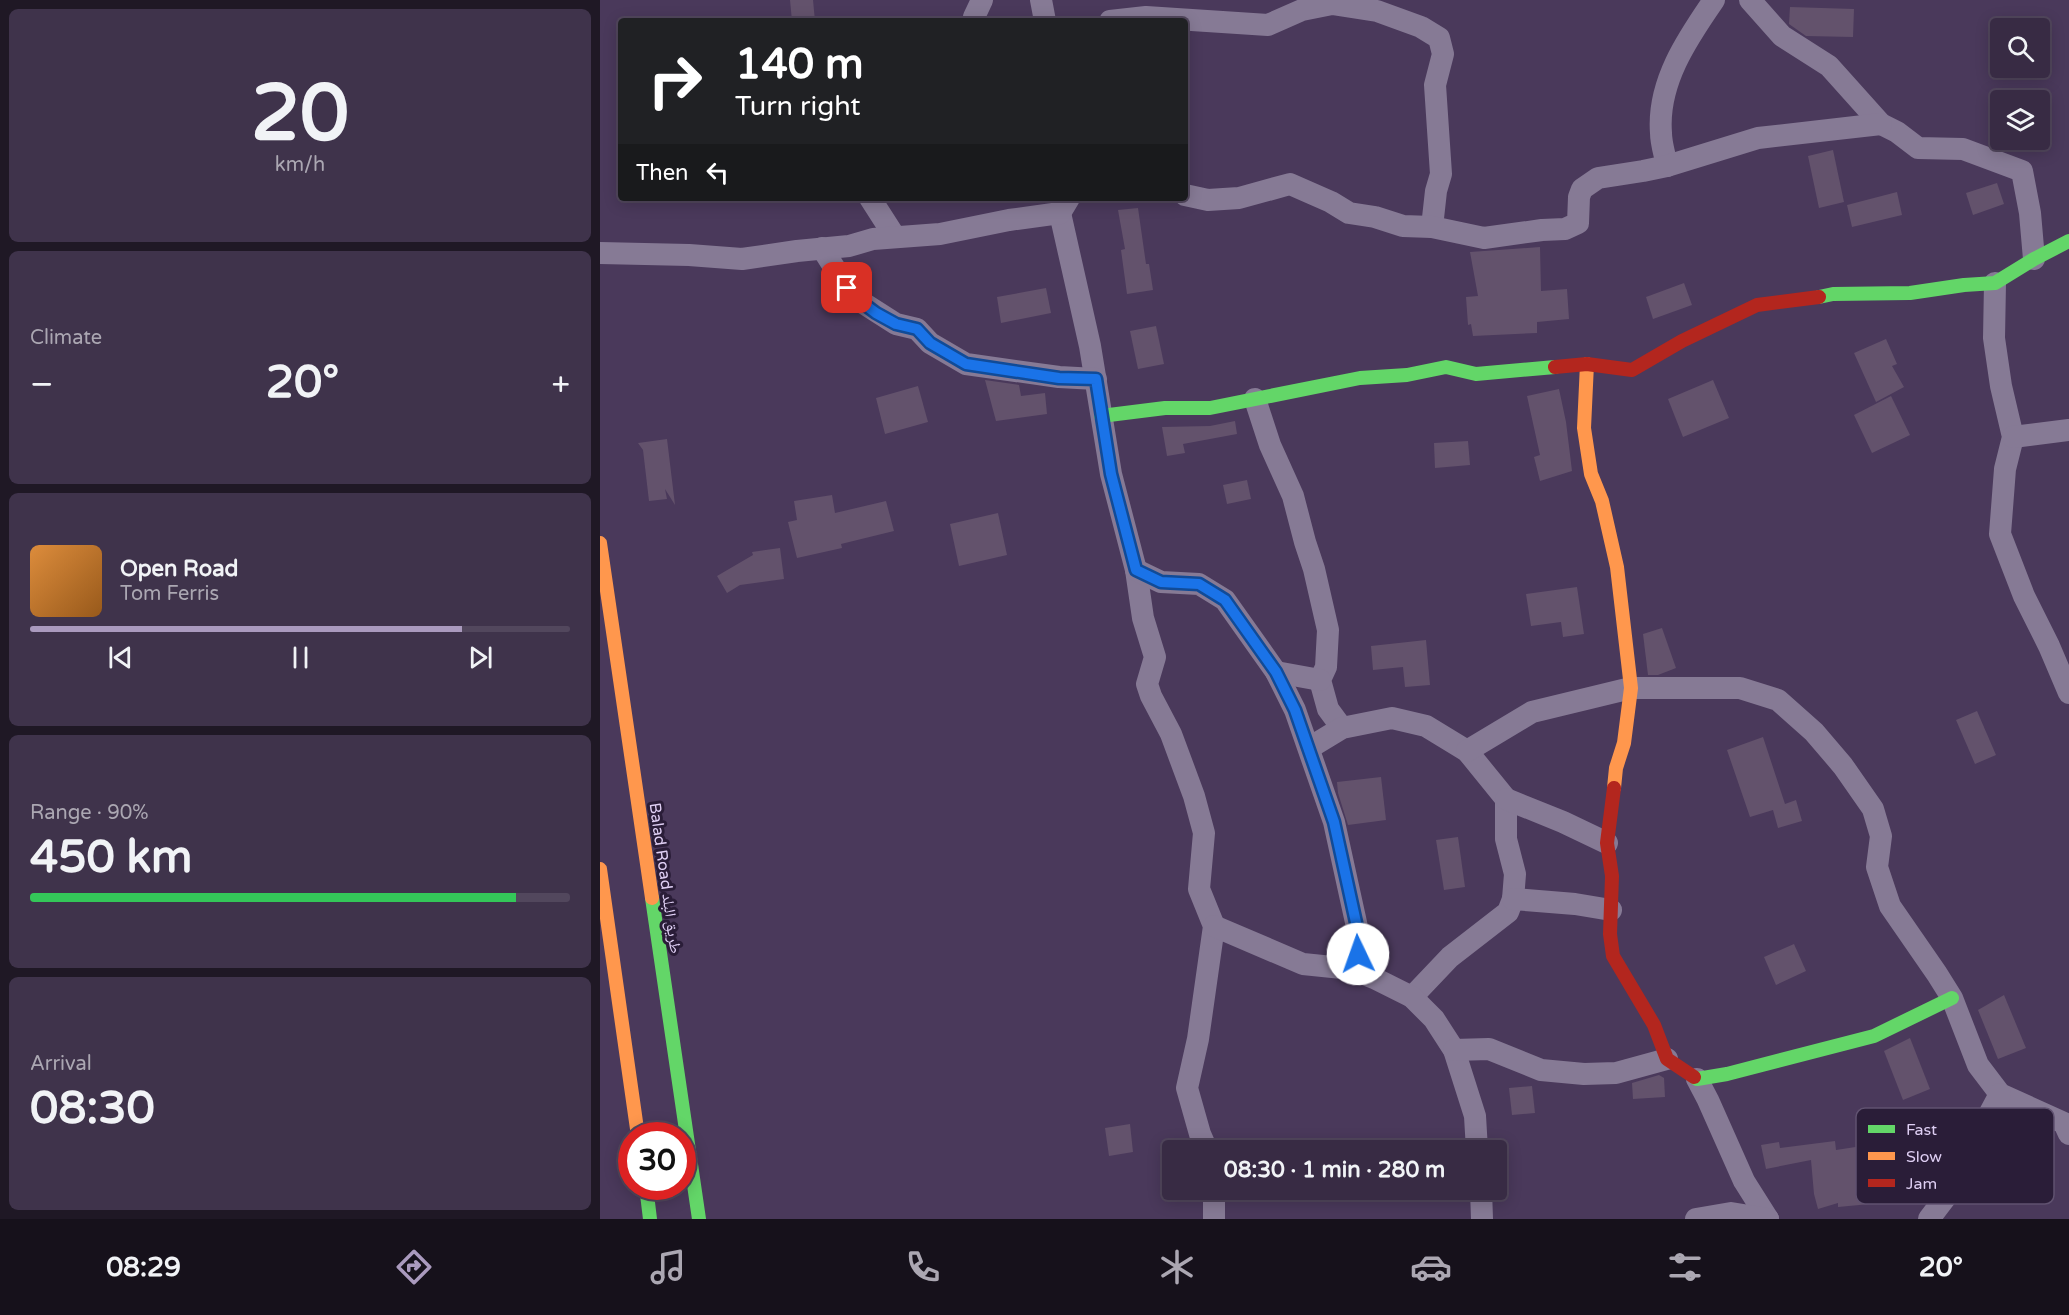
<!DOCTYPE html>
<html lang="en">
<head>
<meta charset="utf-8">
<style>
  :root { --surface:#382b44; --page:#3f334b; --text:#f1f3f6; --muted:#aba7b2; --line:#52475d; --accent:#aa9abe }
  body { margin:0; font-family:"Varela Round","Noto Naskh Arabic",sans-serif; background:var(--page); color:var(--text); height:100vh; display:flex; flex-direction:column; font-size:22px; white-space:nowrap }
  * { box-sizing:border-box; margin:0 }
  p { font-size:20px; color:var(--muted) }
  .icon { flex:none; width:33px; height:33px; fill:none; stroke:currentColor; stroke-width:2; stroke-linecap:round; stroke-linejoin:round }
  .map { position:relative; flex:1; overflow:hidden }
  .sheet { display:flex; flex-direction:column; gap:9px; padding:9px; background:#1f1825; width:600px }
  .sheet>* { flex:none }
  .guide { position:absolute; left:18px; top:18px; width:570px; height:183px; border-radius:6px; box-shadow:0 3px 15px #0003,0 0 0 2px var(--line); background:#202124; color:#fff; overflow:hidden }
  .tools { position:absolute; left:1390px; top:18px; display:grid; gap:12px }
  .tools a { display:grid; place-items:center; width:60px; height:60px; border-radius:6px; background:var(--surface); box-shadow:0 3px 15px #0003,0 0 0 2px var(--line); font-size:30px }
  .speed { position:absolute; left:18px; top:1122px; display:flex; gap:12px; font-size:30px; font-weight:700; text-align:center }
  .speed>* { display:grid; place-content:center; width:78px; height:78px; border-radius:50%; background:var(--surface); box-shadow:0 3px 15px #0003,0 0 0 2px var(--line); line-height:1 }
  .speed .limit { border:9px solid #d22; background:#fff; color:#111 }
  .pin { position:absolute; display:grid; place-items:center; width:51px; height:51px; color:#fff; margin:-26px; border-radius:12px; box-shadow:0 3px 9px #0006 }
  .me { position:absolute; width:66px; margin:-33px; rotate:357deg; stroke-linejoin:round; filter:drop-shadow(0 0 4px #0008) }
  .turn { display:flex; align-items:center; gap:21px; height:126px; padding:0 18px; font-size:27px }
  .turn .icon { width:78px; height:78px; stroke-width:2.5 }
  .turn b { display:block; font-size:42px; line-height:51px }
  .then { display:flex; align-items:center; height:57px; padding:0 18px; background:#0003; gap:12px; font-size:22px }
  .big { font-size:45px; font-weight:700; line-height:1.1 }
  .sheet .tile { flex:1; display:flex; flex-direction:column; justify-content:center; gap:9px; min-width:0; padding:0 21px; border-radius:9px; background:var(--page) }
  .sheet .dial { align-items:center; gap:0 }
  .dial b { font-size:78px; line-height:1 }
  .song { display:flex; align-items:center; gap:18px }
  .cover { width:72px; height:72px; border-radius:9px; background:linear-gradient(135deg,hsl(30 70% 55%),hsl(30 70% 35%)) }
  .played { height:6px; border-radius:3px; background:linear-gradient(90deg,var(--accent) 80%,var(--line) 80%) }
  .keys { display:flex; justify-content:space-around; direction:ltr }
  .heat { display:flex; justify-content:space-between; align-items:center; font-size:33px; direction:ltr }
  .charge { height:9px; border-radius:4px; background:linear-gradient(90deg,#34c759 90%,var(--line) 0) }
  .trip { position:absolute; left:562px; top:1140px; width:345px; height:60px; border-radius:6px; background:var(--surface); box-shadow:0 3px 15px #0003,0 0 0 2px var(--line); font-weight:700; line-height:60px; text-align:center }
  .tab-bar { display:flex; height:96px; justify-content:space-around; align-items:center; background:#16111b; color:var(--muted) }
  .tab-bar .icon { width:42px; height:42px }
  .tab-bar .current { color:var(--accent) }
  .tab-bar b { font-size:27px; color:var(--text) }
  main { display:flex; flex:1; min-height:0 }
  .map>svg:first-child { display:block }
  .building { fill:#63526c }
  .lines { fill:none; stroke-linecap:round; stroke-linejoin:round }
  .street { stroke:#867a95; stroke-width:22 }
  .fast { stroke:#63d668; stroke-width:14 }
  .slow { stroke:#ff974d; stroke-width:14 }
  .jam { stroke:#b3261e; stroke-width:14 }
  .route-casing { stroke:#114b97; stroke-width:15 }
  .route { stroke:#1a73e8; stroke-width:10 }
  .labels { text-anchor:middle; stroke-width:6; stroke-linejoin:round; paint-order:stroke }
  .street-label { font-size:16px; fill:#decef3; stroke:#2a1d38 }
  .key { fill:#2a1d38; stroke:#605270; stroke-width:1.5 }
  .key-label { font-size:16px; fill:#decef3 }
</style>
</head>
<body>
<main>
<section class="sheet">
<div class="tile dial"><b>20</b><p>km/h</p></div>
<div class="tile"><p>Climate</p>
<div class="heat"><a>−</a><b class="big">20°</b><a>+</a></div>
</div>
<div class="tile">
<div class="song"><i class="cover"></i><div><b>Open Road</b><p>Tom Ferris</p></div></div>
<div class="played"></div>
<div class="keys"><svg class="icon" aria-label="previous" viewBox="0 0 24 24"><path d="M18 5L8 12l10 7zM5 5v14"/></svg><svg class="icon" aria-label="pause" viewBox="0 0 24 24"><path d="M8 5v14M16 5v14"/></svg><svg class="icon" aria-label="next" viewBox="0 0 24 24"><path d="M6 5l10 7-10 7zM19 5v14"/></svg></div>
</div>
<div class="tile"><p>Range · 90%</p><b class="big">450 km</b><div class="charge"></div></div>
<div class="tile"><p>Arrival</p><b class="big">08:30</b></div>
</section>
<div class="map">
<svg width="1469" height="1219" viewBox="0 0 1469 1219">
  <rect width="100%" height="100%" fill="#4a395b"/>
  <!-- building -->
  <g class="building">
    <polygon points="190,0 213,0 215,21 192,21"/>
    <polygon points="1190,7 1254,9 1253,37 1206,36 1189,24"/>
    <polygon points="1233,150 1244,202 1219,208 1208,156"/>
    <polygon points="1397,183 1404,204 1373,215 1366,193"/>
    <polygon points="1297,192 1302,215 1252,227 1247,205"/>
    <polygon points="538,208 546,264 549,264 553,290 527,294 521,250 525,249 518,210"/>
    <polygon points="940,247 941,291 967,289 969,319 937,322 937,333 873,336 871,324 868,325 866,297 878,296 870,252"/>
    <polygon points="1084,283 1092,305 1053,319 1046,297"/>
    <polygon points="446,288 451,313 401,323 397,297"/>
    <polygon points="556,326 564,364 538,369 530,331"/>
    <polygon points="1286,339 1297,364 1292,366 1304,387 1276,402 1254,353"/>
    <polygon points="385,380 419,385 421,396 445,393 447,414 396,421"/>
    <polygon points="1113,380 1129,418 1083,437 1068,399"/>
    <polygon points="318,386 328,422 285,434 276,398"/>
    <polygon points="959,389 966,422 972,471 940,481 934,457 940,455 927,396"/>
    <polygon points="1291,396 1310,435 1272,453 1254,415"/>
    <polygon points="635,421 637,434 583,444 585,453 567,456 562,427 610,426"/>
    <polygon points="67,439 75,505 65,489 67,499 49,501 43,450 38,443"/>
    <polygon points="868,441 870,465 835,468 834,443"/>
    <polygon points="647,480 651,499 627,504 623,485"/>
    <polygon points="232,495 235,513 286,501 294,531 241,544 242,548 197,558 188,522 197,520 194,501"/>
    <polygon points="398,513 407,555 359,566 350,524"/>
    <polygon points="180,548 184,579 140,585 127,593 117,576 153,555 152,552"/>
    <polygon points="977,587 984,634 963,637 961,622 931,626 926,594"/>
    <polygon points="1062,628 1076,668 1058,675 1048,675 1043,634"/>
    <polygon points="826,640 830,685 805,687 803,667 773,670 771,646"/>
    <polygon points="1377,711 1396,755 1375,764 1356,720"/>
    <polygon points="1163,737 1185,804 1196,800 1202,821 1178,828 1173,810 1150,817 1127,750"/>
    <polygon points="781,777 786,820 748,825 738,793 737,782"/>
    <polygon points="858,837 865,887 844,890 836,840"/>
    <polygon points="1194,944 1206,971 1176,985 1164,957"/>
    <polygon points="1404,995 1426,1048 1398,1059 1378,1010"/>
    <polygon points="1310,1038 1330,1089 1303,1100 1284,1051"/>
    <polygon points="1059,1075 1064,1078 1065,1097 1033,1099 1032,1083"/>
    <polygon points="932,1086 935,1113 912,1115 909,1088"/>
    <polygon points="530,1124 533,1152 509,1156 505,1128"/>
    <polygon points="1235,1141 1236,1150 1262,1146 1270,1204 1238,1207 1238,1203 1218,1209 1214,1194 1211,1160 1166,1169 1161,1145 1179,1142 1180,1148"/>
  </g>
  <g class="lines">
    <!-- street -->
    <g class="street">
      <polyline points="441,0 445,21"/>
      <polyline points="1150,0 1182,36 1229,66 1281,124 1297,132 1318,148 1363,149 1422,171 1430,213 1434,259"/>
      <polyline points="374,21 374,17 382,0"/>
      <polyline points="510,21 546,17 668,25 702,10 732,4 777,11 821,27 839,38 843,54 835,85 841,174 836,191 832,227"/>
      <path d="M1067 166C1065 155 1061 144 1061 133 1057 83 1087 39 1114 0"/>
      <polyline points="585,195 608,200 639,198 690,184 731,202 749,213 775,217 803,226 832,227 884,238 942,230 965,229 978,223 979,197 982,189 998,178 1043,171 1067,166 1158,138 1281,124"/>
      <polyline points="270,198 295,237"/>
      <polyline points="460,213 490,346 511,474 536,570 543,618 555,657 547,684 551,696 571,734 594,796 604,833 599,889 614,926 598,1039 587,1088 600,1134 607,1150"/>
      <polyline points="222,248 247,288 260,301 296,324 317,329 330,343 366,364 459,377 496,379"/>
      <polyline points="0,253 89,255 142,259 197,251 249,246 273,239 340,234 409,220 460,213 469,198"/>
      <polyline points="1395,283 1394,338 1401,386 1413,437 1405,469 1400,534 1424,596 1449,646 1469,693"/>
      <polyline points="655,399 670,445 693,496 705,542 714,569 728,630 726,667 720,680 728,709 742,728"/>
      <polyline points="1413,437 1469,430"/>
      <polyline points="536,570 561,582 599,584 625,600 676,672 695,710 734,822 757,927 758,954 752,969"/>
      <polyline points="676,672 720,680"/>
      <polyline points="709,748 742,728 792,718 826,726 867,751 906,799 906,839 915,874 913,899 908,912 850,957 812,997"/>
      <polyline points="867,751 932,712 1031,688 1140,688 1178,700 1214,732 1243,766 1273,809 1281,836 1277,867 1290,906 1337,974 1352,998 1378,1065 1400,1094 1464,1123 1469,1134"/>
      <polyline points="906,799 963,822 1007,843"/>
      <polyline points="913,899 975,904 1011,910"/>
      <polyline points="614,926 703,964 752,969 774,978 812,997 834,1019 854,1050 875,1116 877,1150"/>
      <polyline points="854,1050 889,1049 941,1070 984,1074 1016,1073 1067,1059"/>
      <polyline points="1097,1079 1108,1100 1144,1181 1168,1219"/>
      <polyline points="881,1190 882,1219"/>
      <polyline points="614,1219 614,1190"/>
      <polyline points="1096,1219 1131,1213 1168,1219"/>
      <polyline points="1329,1219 1367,1169 1378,1135 1400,1094"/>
    </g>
    <!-- fast -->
    <g class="fast">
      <polyline points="1219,297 1233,294 1310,293 1364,285 1395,283 1434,259 1469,241"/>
      <polyline points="501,416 565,408 610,408 760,378 807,375 846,367 876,374 955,367"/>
      <polyline points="52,898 99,1219"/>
      <polyline points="1094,1077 1097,1079 1127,1074 1274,1036 1352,998"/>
      <polyline points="46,1186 50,1219"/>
    </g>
    <!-- slow -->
    <g class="slow">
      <polyline points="987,364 984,428 991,474 1002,501 1017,567 1031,688 1024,743 1016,768 1014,788"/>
      <polyline points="0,543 52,898"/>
      <polyline points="0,869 38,1136"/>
    </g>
    <!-- jam -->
    <g class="jam">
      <polyline points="955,367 987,364 1032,370 1082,341 1157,305 1219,297"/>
      <polyline points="1014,788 1007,843 1012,876 1010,934 1013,956 1054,1025 1067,1059 1094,1077"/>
    </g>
  </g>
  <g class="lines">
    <defs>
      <polyline id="route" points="247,288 260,301 276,313 296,324 317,329 330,343 366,364 459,378 496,379 511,474 536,570 561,582 599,584 625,600 676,672 695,710 734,822 757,927 758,954"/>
    </defs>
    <!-- route casing -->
    <use href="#route" class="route-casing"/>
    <!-- route -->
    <use href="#route" class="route"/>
  </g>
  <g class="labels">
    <!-- street labels -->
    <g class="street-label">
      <text transform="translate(66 878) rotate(82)" y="6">Balad Road طريق البلد</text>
    </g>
  </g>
  <!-- legend -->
  <rect x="1256" y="1108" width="198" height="96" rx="9" class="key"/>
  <rect x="1268" y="1125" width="27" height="8" fill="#63d668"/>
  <rect x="1268" y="1152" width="27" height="8" fill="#ff974d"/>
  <rect x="1268" y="1179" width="27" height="8" fill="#b3261e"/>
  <g class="key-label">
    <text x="1306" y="1135">Fast</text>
    <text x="1306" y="1162">Slow</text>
    <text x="1306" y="1189">Jam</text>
  </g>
</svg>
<div class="tools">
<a><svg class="icon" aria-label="search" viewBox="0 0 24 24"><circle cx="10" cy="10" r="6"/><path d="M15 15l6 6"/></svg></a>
<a><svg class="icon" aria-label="layers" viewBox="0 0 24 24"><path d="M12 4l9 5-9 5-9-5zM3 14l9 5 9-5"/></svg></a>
</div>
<div class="speed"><div class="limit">30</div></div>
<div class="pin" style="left:247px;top:288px;background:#d93025"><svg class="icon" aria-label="arrive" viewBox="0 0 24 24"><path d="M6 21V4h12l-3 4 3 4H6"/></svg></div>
<svg class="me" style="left:758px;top:954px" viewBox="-20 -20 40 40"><circle r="19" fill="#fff"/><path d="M0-13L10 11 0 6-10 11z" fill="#1a73e8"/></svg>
<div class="trip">08:30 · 1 min · 280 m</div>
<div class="guide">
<div class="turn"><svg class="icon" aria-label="right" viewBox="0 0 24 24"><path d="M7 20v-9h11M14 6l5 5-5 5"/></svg><div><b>140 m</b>Turn right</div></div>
<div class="then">Then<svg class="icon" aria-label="left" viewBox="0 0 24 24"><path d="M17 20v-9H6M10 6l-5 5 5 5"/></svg></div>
</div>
</div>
</main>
<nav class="tab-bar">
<b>08:29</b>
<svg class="icon current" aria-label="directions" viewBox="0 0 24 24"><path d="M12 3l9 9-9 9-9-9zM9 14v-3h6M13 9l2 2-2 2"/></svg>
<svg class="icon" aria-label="music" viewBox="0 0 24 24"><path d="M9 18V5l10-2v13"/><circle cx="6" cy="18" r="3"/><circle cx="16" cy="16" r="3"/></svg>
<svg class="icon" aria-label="phone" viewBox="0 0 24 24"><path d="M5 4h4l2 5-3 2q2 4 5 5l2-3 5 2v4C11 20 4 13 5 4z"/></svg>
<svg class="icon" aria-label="climate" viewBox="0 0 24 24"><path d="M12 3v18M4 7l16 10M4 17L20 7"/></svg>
<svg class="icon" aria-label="car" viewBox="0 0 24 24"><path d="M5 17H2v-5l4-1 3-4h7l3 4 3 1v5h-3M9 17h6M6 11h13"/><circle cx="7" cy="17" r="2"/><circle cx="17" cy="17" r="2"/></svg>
<svg class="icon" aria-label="filters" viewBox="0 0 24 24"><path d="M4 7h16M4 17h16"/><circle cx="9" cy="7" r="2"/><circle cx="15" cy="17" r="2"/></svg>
<b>20°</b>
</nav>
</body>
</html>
